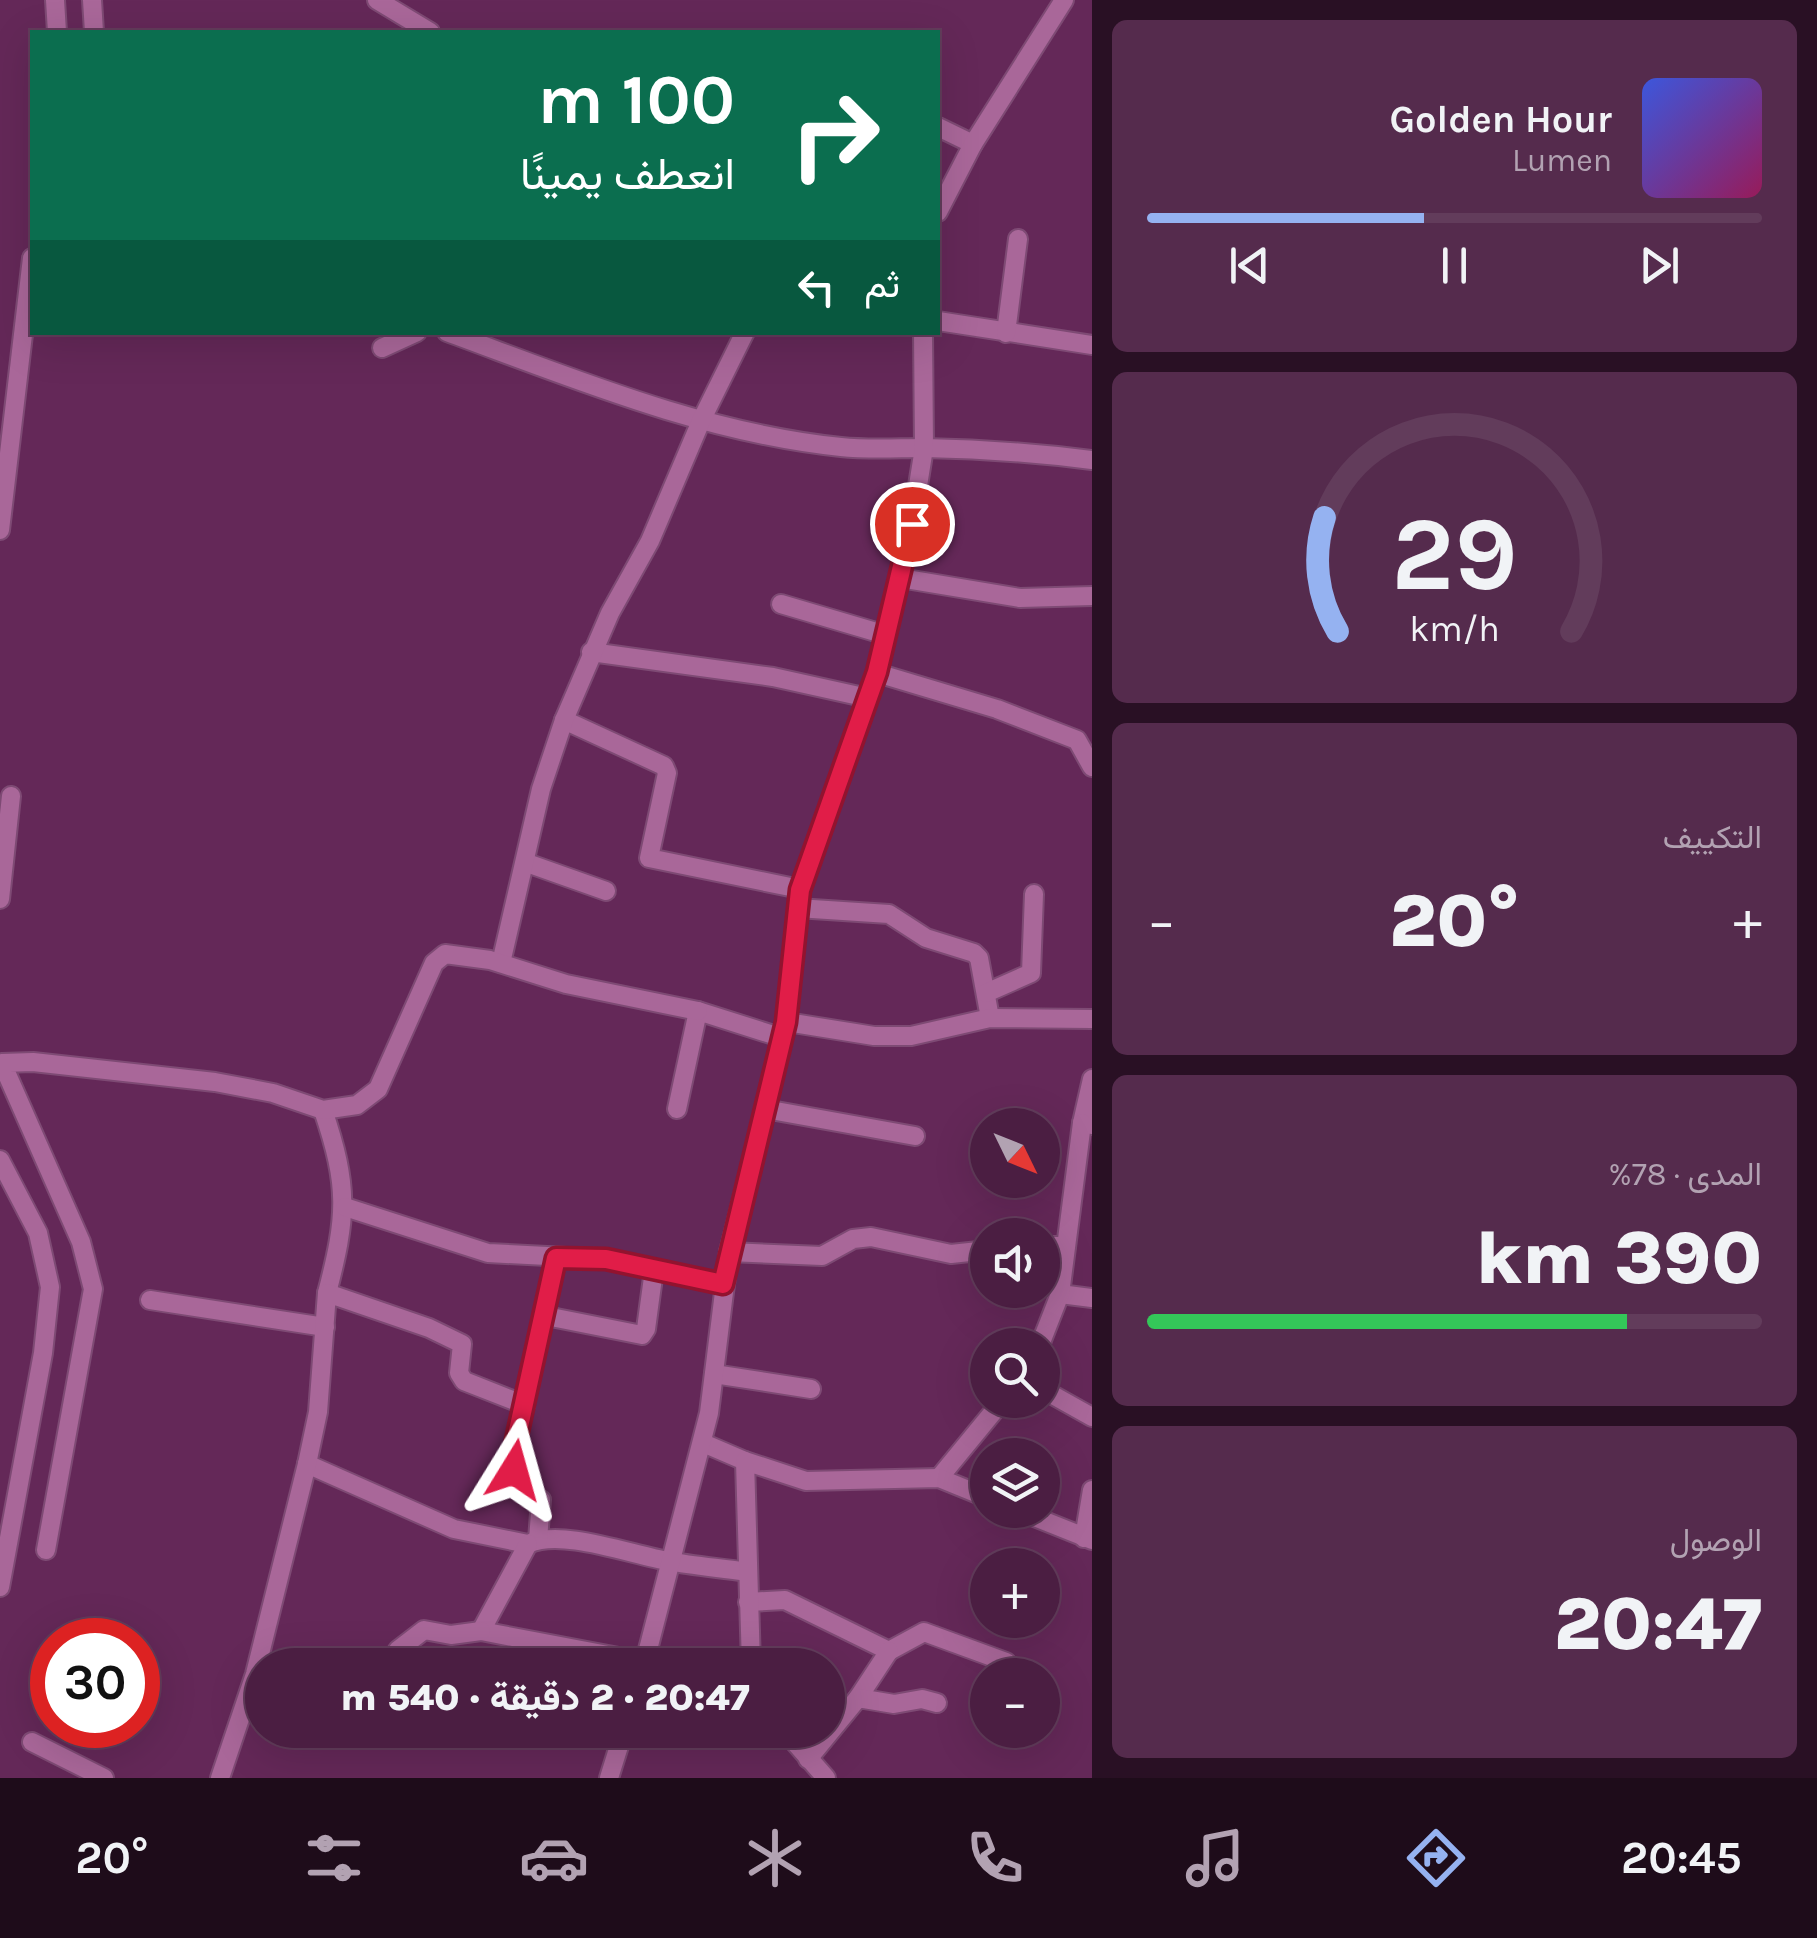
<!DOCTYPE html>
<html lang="ar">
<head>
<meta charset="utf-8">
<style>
  :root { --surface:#4b1e42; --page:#552b4d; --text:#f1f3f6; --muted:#b2a2b2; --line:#623c5b; --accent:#95b2f1 }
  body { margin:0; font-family:Karla,Vazirmatn,sans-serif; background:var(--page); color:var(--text); direction:rtl; height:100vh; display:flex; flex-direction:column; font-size:38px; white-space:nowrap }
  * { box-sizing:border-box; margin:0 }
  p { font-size:32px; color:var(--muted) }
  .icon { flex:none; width:55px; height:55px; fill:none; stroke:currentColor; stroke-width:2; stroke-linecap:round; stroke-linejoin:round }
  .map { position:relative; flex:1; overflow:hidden; direction:ltr }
  .sheet { display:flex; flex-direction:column; gap:20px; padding:20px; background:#291024; width:725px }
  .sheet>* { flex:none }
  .banner { position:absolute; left:30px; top:30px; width:910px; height:305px; border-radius:0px; box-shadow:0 10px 40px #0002,0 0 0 2px var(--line); direction:rtl; background:#0b6e4f; color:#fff; overflow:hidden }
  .needle { width:65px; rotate:133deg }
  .controls { position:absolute; left:970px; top:1108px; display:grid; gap:20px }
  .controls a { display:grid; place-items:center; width:90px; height:90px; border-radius:50%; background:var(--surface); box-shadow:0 10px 40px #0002,0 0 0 2px var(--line); font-size:50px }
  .speed { position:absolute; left:30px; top:1618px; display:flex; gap:20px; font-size:50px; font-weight:700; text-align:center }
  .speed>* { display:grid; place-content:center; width:130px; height:130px; border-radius:50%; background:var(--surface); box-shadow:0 10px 40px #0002,0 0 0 2px var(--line); line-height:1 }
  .speed .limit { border:15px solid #d22; background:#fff; color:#111 }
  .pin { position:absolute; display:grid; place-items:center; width:85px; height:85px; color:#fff; margin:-42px; border:5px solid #fff; border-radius:50%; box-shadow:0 2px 10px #0007 }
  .me { position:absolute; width:110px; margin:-55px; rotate:8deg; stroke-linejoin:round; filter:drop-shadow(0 0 8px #0008) }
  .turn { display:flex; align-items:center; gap:35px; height:210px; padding:0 40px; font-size:45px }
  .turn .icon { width:130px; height:130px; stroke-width:2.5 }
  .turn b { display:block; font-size:70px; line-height:85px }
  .then { display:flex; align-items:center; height:95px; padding:0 40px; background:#0003; gap:20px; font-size:38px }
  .big { font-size:75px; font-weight:800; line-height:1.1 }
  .sheet .tile { flex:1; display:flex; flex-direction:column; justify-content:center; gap:15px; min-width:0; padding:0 35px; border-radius:15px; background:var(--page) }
  .sheet .dial { align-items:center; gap:0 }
  .dial svg { height:260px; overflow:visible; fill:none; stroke:var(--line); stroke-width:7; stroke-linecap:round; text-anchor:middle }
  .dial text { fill:var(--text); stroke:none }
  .song { display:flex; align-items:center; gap:30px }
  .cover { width:120px; height:120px; border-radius:15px; background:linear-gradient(135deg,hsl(230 70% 55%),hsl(330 70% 35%)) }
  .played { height:10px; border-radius:5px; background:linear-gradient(90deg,var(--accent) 45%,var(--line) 45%) }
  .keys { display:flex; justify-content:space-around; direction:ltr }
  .heat { display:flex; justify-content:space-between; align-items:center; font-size:55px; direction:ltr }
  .charge { height:15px; border-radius:8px; background:linear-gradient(90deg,#34c759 78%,var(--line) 0) }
  .trip { position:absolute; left:245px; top:1648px; width:600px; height:100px; border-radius:50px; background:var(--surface); box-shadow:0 10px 40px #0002,0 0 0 2px var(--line); font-weight:800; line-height:100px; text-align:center; direction:rtl }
  .menu { display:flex; height:160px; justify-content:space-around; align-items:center; background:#1e0c1a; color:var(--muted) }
  .menu .icon { width:70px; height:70px }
  .menu .selected { color:var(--accent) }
  .menu b { font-size:45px; color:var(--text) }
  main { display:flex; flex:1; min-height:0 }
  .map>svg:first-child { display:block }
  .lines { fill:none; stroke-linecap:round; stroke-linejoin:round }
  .minor-casing { stroke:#7e4a74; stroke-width:22 }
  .minor { stroke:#a96799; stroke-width:18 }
  .route-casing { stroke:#92132f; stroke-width:25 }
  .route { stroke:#e11d48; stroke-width:18 }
</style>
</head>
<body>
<main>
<section class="sheet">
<div class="tile">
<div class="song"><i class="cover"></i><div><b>Golden Hour</b><p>Lumen</p></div></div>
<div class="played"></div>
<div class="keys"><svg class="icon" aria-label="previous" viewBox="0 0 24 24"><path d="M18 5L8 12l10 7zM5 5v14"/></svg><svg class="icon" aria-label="pause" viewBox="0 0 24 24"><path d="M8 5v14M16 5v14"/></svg><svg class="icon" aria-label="next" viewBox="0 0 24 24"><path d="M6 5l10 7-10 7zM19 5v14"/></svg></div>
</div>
<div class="tile dial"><svg viewBox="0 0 100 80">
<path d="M14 69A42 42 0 1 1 86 69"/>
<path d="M14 69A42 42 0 0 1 10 34" stroke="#95b2f1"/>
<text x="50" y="56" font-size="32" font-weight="700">29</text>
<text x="50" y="72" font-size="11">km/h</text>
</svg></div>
<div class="tile"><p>التكييف</p>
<div class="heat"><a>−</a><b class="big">20°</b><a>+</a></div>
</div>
<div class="tile"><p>المدى · 78%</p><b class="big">390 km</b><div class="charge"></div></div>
<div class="tile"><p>الوصول</p><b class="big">20:47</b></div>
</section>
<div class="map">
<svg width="1092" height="1778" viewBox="0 0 1092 1778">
  <rect width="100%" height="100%" fill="#642858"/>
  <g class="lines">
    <defs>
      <g id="minor">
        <polyline points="55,0 57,32"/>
        <polyline points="92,0 94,32"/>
        <polyline points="377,0 430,32"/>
        <polyline points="938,127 973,144"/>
        <polyline points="938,212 973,144 1064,0"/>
        <polyline points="938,321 1092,345"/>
        <path d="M447 332C575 379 704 433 841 447 869 450 897 448 925 448 981 449 1037 453 1092 460"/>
        <polyline points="1006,333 1018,239"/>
        <polyline points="382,348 417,332"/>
        <polyline points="0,530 32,258"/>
        <polyline points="900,578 1020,598 1092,596"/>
        <polyline points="781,604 886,635"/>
        <polyline points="591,652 773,677 868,698"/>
        <polyline points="877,673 997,709 1077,740 1092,767"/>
        <polyline points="564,720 664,766 667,773 649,858 800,889"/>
        <polyline points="527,863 606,891"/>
        <polyline points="0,899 11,796"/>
        <polyline points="797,908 889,914 926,938 974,953 979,958 990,1018"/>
        <polyline points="501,963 541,789 564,720 610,613 650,541 701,421 745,332"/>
        <polyline points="986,993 1031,973 1034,894"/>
        <polyline points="787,1022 874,1036 911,1036 990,1018 1092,1019"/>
        <polyline points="677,1109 698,1011 783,1038"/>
        <polyline points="765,1109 915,1136"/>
        <path d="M323 1110C349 1187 347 1216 327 1293"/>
        <polyline points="1092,1125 1082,1123 1092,1079"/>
        <polyline points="0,1160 38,1233 50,1287 43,1353 0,1587"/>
        <polyline points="345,1207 488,1253 606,1259 723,1284"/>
        <polyline points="1042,1246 1066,1246"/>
        <polyline points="729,1252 822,1256 853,1239 871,1237 951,1254 988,1250"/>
        <polyline points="1060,1294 1092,1298"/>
        <polyline points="150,1300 325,1327"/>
        <polyline points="546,1316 642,1335 646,1329 654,1270"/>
        <polyline points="1040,1345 1060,1294 1082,1123"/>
        <polyline points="714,1374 811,1389"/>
        <polyline points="1042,1389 1092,1417"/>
        <polyline points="703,1443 745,1461"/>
        <path d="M307 1464 454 1529 528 1544C561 1528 632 1555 668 1561 694 1566 721 1568 747 1572"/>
        <polyline points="939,1478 1003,1400"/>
        <polyline points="1017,1510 1092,1540"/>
        <polyline points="1084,1538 1092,1490"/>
        <polyline points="538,1540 541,1500 514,1486 516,1439 557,1258"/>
        <polyline points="528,1544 481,1631 645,1662"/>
        <polyline points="46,1550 93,1289 81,1242 2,1063 33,1062 215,1082 273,1093 323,1110 357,1105 378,1089 434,963 445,954 490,960 566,984 698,1011"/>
        <polyline points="748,1602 785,1600 889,1651 924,1632 1006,1662"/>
        <polyline points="388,1665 398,1650 424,1630 451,1635 481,1631"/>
        <polyline points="644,1665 709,1413 729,1252 787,1022 800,889 877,673 912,523 924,448 923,332"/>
        <polyline points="751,1665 745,1461 806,1481 939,1478 988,1498"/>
        <polyline points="858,1698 889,1651"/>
        <polyline points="784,1730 826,1778"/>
        <polyline points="32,1742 104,1778"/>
        <polyline points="808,1759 858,1698 894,1704 922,1699 937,1703"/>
        <polyline points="220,1778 255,1674 307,1464 318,1412 327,1293 429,1328 462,1344 459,1373 464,1381 525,1405"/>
        <polyline points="609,1778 624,1730"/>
      </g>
    </defs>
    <!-- minor casing -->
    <use href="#minor" class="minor-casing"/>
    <!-- minor -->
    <use href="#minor" class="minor"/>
  </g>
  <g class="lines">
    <defs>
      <polyline id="route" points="514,1470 516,1440 556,1258 606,1259 723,1284 786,1022 800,890 877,672 912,524"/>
    </defs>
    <!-- route casing -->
    <use href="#route" class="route-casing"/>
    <!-- route -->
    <use href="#route" class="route"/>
  </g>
</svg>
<div class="controls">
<a><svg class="needle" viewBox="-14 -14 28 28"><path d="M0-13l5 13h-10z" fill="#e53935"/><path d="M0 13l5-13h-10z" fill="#b2a2b2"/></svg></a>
<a><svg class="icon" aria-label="sound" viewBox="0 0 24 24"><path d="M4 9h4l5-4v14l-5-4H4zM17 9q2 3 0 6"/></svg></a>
<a><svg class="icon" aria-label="search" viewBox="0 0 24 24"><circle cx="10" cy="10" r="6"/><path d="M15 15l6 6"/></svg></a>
<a><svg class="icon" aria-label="layers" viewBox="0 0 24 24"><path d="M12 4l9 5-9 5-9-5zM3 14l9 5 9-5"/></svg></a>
<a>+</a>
<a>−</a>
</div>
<div class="speed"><div class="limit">30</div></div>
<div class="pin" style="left:912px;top:524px;background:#d93025"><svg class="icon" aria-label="arrive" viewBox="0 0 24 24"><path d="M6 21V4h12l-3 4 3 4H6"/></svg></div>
<svg class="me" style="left:514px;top:1470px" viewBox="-20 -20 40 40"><path d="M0-17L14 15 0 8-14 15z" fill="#e11d48" stroke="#fff" stroke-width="4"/></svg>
<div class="trip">20:47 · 2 دقيقة · 540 m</div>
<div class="banner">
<div class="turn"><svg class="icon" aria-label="right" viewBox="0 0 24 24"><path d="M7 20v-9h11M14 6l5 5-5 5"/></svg><div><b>100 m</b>انعطف يمينًا</div></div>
<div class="then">ثم<svg class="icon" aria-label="left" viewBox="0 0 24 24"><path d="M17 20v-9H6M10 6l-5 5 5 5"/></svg></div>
</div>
</div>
</main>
<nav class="menu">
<b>20:45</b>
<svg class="icon selected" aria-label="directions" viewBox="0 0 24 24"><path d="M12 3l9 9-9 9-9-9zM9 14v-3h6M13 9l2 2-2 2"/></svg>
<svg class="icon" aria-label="music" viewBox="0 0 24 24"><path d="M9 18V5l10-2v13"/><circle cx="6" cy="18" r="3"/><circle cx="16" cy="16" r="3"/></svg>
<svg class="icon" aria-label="phone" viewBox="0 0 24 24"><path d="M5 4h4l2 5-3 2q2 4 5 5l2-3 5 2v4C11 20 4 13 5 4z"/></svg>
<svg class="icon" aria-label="climate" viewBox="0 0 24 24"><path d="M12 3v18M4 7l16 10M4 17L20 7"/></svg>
<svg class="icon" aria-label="car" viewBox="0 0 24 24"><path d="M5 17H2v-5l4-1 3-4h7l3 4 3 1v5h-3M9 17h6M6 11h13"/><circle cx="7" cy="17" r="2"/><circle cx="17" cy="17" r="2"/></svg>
<svg class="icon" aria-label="filters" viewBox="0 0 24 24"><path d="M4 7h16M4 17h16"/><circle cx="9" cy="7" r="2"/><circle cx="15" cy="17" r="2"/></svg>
<b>20°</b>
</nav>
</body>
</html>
